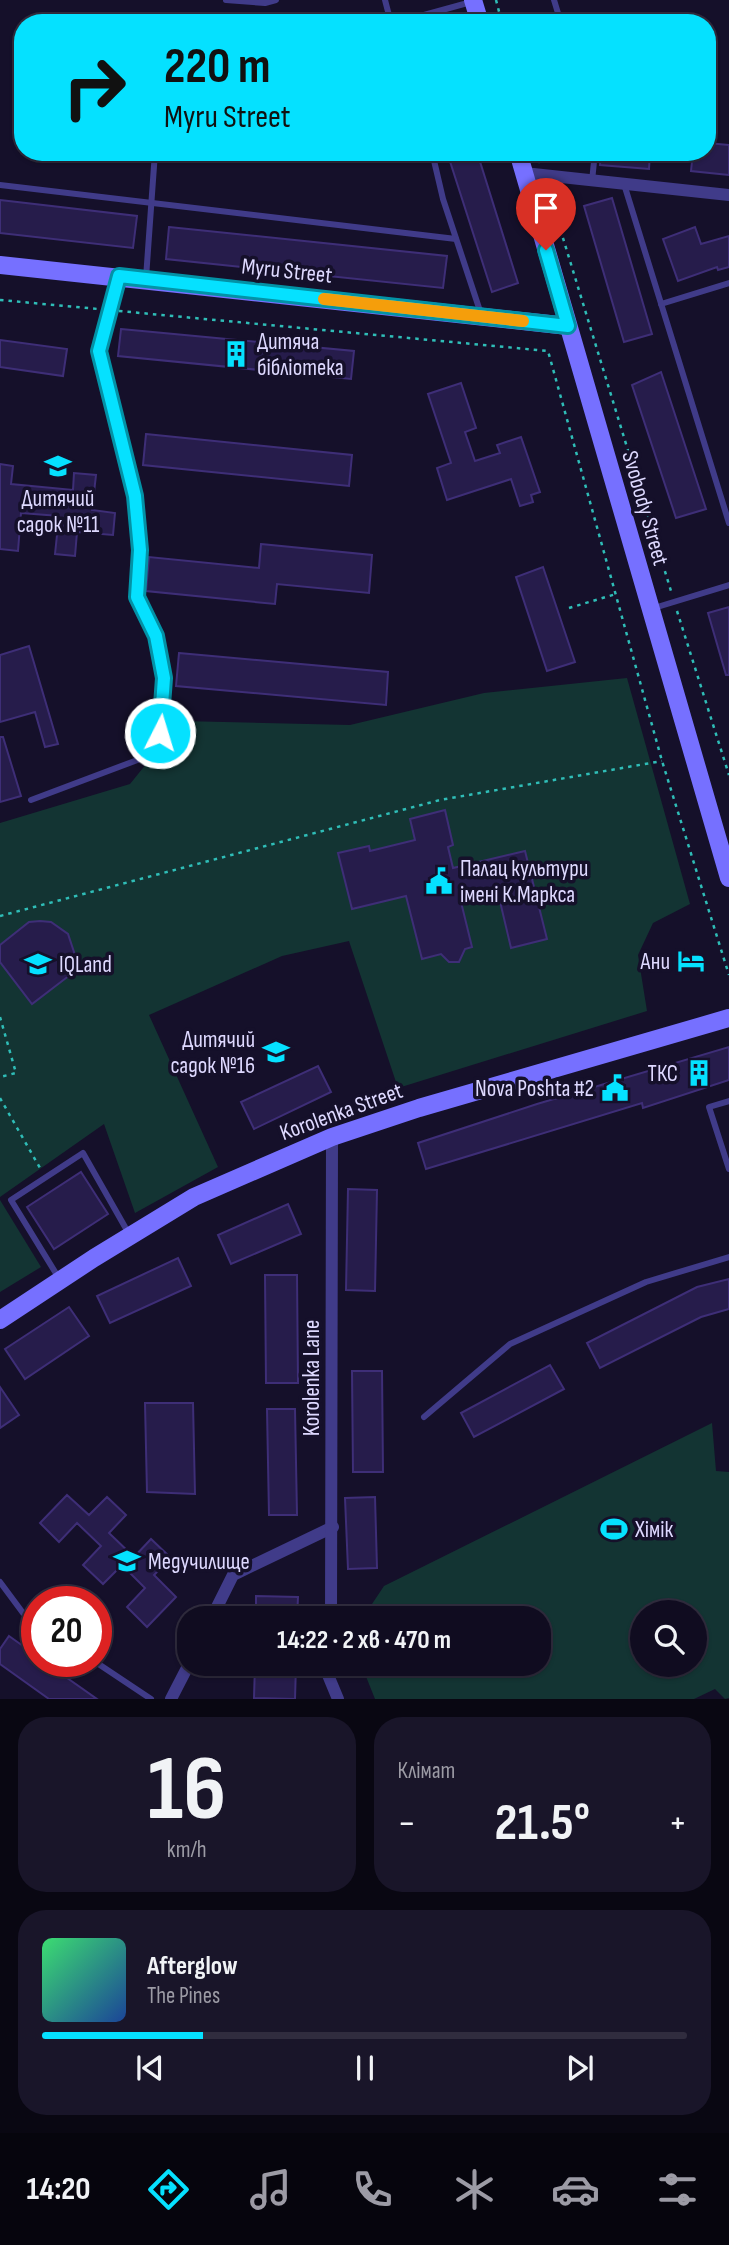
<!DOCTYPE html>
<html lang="uk">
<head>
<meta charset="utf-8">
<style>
  :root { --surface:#100c20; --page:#191529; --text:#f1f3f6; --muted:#9c9ba5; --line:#302c3e; --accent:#05e1ff }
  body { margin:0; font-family:"Sofia Sans Condensed",sans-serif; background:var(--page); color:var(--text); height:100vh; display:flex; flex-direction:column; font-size:26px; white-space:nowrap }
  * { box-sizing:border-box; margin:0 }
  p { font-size:23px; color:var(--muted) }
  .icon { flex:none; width:38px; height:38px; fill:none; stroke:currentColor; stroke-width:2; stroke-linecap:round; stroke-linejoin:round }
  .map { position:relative; height:1699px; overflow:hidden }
  .details { display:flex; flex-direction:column; gap:18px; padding:18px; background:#090712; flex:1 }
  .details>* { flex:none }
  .top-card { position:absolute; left:14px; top:14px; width:702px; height:147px; border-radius:28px; box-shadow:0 2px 5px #0004,0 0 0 2px var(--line); background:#05e1ff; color:#111; overflow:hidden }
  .tools { position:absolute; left:630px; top:1600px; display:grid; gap:14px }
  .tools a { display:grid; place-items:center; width:77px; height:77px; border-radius:50%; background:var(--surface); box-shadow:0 2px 5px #0004,0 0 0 2px var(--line); font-size:35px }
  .speed { position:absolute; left:21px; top:1586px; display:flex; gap:14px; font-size:35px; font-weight:700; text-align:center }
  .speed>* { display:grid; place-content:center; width:91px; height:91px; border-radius:50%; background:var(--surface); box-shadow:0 2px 5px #0004,0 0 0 2px var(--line); line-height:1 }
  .speed .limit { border:10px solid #d22; background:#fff; color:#111 }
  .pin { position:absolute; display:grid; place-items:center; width:60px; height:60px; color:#fff; margin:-72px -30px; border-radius:50% 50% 50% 0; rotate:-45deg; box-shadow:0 0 7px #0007 }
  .pin .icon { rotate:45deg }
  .me { position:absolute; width:77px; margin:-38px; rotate:5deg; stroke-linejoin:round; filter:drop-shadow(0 0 5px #0008) }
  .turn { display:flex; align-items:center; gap:24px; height:147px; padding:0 35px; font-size:32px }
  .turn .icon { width:91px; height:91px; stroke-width:2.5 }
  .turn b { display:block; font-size:49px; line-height:60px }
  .big { font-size:52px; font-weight:700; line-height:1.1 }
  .details .card { flex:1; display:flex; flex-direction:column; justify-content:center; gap:10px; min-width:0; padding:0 24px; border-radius:28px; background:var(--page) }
  .details .dial { align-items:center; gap:0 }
  .dial b { font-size:91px; line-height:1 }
  .song { display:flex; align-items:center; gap:21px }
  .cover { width:84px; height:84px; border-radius:10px; background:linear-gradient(135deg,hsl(140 70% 55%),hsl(220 70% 35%)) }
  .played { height:7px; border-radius:4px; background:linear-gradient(90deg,var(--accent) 25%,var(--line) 25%) }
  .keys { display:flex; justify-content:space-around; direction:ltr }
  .heat { display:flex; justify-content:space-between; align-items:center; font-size:38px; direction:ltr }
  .details .tiles { flex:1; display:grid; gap:18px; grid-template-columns:1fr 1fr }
  .card:last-child { grid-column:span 2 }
  .trip { position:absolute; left:177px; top:1606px; width:374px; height:70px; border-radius:28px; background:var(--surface); box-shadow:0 2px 5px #0004,0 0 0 2px var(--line); font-weight:700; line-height:70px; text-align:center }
  .tab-bar { display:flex; height:112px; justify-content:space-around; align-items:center; background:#06050d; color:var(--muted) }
  .tab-bar .icon { width:49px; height:49px }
  .tab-bar .on { color:var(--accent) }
  .tab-bar b { font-size:32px; color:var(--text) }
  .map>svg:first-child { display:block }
  .green { fill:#133433; fill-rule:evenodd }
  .building { fill:#261c4b; stroke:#3e2e77; stroke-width:2 }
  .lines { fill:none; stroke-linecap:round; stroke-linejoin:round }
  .path { stroke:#2fbdb7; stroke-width:2.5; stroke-dasharray:3.5 5; stroke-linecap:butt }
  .lane { stroke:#403b89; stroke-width:6 }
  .street { stroke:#403b89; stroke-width:12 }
  .secondary { stroke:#7670ff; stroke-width:18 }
  .route-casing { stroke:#0392a6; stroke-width:18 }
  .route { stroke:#05e1ff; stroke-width:12 }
  .slow { stroke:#f59e0b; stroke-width:12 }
  .labels { text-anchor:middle; stroke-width:7; stroke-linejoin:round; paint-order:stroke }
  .street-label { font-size:23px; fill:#ded9ff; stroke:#15102a }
  .poi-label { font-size:23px; fill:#ded9ff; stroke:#15102a; text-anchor:start }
</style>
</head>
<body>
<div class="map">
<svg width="729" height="1699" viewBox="0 0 729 1699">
  <rect width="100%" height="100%" fill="#15102a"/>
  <!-- green -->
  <g class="green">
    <polygon points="627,678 690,904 653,923 638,955 647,1011 398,1088 349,941 282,956 149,1015 218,1167 135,1213 104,1124 0,1197 0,823 130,784 181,721 350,725 484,693"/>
    <polygon points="0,1200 41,1267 0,1292"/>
    <path d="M712 1423 716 1471 729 1472V1698L725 1699 715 1689 694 1699H375L361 1664H539V1619H362L384 1586ZM642 1612H695V1664H642Z"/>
  </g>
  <!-- building -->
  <g class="building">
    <polygon points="707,143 729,145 729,175 691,171 693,152 707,152"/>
    <polygon points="447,152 477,152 518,283 492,292"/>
    <polygon points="601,152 650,152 649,169 600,165"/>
    <polygon points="612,198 652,334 624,342 584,206"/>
    <polygon points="0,200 137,216 133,248 0,233"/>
    <polygon points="169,227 447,256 443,288 166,259"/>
    <polygon points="695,227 701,244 729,236 729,267 718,270 717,267 678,281 663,239"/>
    <polygon points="121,329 354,351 351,379 118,356"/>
    <polygon points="0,340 67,349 63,376 0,367"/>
    <polygon points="661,372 706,509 676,518 632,385"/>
    <polygon points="461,383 476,428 465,432 475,461 500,453 497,445 521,437 540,492 531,495 533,502 520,506 511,479 447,500 437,468 451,463 428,394"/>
    <polygon points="146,434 352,455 349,486 143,465"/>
    <polygon points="0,464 13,466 11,484 73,490 74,473 96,475 92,510 115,513 113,535 77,532 75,556 55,554 59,516 21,513 18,551 0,549"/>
    <polygon points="261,544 372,555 369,593 277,584 275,604 146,591 149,557 259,568"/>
    <polygon points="543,567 575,662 547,671 516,577"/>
    <polygon points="729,607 729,675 726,675 708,613"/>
    <polygon points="29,646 58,744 45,747 35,712 0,722 0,655"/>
    <polygon points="179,653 388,672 386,705 176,686"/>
    <polygon points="0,737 3,737 21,796 0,802"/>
    <polygon points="445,810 453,845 448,847 453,868 525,851 547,939 511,948 498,893 461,902 472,947 465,949 459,962 449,962 441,954 422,959 406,896 352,909 338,853 369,846 370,851 415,840 410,819"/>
    <polygon points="40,921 51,922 68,934 75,955 70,975 32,1004 0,962 0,945 29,922"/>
    <polygon points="729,1047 729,1080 643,1108 642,1103 426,1169 418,1143 537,1104"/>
    <polygon points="318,1066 331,1092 254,1129 241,1102"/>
    <polygon points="81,1172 108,1214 54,1249 27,1207"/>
    <polygon points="348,1189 377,1190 375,1291 346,1290"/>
    <polygon points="288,1204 301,1234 231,1264 218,1235"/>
    <polygon points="178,1258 191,1286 110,1323 97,1296"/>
    <polygon points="265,1275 297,1275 298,1383 266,1383"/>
    <polygon points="729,1279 729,1309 701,1317 600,1368 587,1343 697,1287"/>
    <polygon points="69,1307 89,1336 25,1379 5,1349"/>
    <polygon points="550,1365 564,1389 474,1437 461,1413"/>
    <polygon points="352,1371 382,1371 383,1472 353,1472"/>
    <polygon points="0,1387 19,1415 0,1428"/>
    <polygon points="145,1403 193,1403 195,1494 147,1492"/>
    <polygon points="267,1409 295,1409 297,1515 269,1515"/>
    <polygon points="67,1495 89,1515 107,1497 126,1515 109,1533 134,1557 151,1539 171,1558 154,1575 176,1597 147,1627 127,1607 145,1588 122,1565 103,1584 83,1565 101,1546 77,1523 59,1542 40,1523"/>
    <polygon points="375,1497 377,1568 348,1569 345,1498"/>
    <polygon points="256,1596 298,1597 297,1619 256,1619"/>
    <polygon points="9,1636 37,1656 37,1661 43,1661 97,1699 49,1699 0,1664 0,1649"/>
    <polygon points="255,1664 296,1664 295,1699 254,1698"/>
  </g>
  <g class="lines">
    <!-- path -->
    <g class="path">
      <polyline points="496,0 502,23"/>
      <polyline points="537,152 540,163"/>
      <polyline points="548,189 671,591"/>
      <polyline points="0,300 98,309"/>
      <polyline points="119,311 548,351 662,761 729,975"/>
      <polyline points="569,608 616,594"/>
      <polyline points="677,611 729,775"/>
      <polyline points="0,916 440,800 662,761"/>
      <polyline points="0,1017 16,1073 0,1077"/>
      <polyline points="0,1098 40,1168"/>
    </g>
    <!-- lane -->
    <g class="lane">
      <polyline points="226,0 265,3 276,0"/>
      <polyline points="385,0 391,23"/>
      <polyline points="554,0 561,23"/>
      <polyline points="395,23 471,2"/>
      <polyline points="358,152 359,155 376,152"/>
      <polyline points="432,152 443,199 481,314"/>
      <polyline points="592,181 595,152"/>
      <polyline points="624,184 729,523"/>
      <polyline points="0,185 456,239"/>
      <polyline points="146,278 155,152"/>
      <polyline points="661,304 729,283"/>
      <polyline points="654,608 729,585"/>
      <polyline points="31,800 140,759 160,733 164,678 156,636 137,597 140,549 135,497 99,351 118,278"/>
      <polyline points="729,1101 709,1107 729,1169"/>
      <polyline points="60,1280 11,1200 83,1153 129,1234"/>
      <polyline points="424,1417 510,1344 646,1282 729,1257"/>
      <polyline points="0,1582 23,1613 37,1622"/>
      <polyline points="94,1661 151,1699"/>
    </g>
    <!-- street -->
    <g class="street">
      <polyline points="524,173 729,195"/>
      <polyline points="211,1619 233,1575 333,1527"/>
      <polyline points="331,1619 332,1137"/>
      <polyline points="328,1664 328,1675 338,1699"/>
      <polyline points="171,1699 189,1664"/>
    </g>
    <!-- secondary -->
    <g class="secondary">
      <polyline points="473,0 480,23"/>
      <polyline points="518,152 729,878"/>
      <polyline points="0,265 568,326"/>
      <polyline points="0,1320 94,1258 194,1197 332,1137 419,1108 729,1018"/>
    </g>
  </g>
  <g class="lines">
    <defs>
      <polyline id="route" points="160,733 164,678 156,636 137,597 140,550 135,496 99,351 119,276 568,326 546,250"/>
    </defs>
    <!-- route casing -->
    <use href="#route" class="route-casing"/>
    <!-- route -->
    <use href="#route" class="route"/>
    <!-- slow -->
    <polyline class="slow" points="324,299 523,321"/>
  </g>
  <!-- icons -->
  <defs>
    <symbol id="building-bare" viewBox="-9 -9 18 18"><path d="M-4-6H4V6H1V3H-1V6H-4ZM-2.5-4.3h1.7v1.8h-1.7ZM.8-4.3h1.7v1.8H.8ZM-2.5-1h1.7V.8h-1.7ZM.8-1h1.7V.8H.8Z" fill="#05e1ff" stroke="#15102a" stroke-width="2.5" paint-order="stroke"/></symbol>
    <symbol id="school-bare" viewBox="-9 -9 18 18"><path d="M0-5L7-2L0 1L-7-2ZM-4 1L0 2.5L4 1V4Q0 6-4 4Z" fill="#05e1ff" stroke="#15102a" stroke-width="2.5" paint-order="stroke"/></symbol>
    <symbol id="civic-bare" viewBox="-9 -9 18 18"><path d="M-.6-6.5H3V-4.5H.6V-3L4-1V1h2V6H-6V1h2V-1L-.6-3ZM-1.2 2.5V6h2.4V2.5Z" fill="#05e1ff" stroke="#15102a" stroke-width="2.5" paint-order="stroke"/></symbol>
    <symbol id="hotel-bare" viewBox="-9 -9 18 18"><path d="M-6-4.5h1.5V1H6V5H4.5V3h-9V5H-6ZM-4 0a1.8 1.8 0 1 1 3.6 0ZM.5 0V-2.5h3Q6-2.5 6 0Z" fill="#05e1ff" stroke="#15102a" stroke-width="2.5" paint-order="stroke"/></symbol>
    <symbol id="stadium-bare" viewBox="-9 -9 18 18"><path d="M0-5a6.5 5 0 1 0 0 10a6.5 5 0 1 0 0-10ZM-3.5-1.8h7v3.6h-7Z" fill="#05e1ff" stroke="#15102a" stroke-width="2.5" paint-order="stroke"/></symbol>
    <symbol id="university-bare" viewBox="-9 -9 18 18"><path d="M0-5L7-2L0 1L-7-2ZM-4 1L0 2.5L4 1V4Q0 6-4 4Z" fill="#05e1ff" stroke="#15102a" stroke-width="2.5" paint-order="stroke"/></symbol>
  </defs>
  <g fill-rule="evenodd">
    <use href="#building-bare" x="217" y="335" width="38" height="38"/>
    <use href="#school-bare" x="39" y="447" width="38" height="38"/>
    <use href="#civic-bare" x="420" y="862" width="38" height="38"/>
    <use href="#hotel-bare" x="672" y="942" width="38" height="38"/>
    <use href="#school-bare" x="19" y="945" width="38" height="38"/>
    <use href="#school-bare" x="257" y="1033" width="38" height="38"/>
    <use href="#building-bare" x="680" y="1054" width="38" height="38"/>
    <use href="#civic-bare" x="596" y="1069" width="38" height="38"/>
    <use href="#stadium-bare" x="595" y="1510" width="38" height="38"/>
    <use href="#university-bare" x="108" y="1542" width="38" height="38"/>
  </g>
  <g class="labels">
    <!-- street labels -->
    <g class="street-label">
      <text transform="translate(287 270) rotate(6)" y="8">Myru Street</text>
      <text transform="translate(646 508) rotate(74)" y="8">Svobody Street</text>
      <text transform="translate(341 1111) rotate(-20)" y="8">Korolenka Street</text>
      <text transform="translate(311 1378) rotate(-90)" y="8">Korolenka Lane</text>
    </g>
    <!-- poi labels -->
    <g class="poi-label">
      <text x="257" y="349">Дитяча<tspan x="257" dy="26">бібліотека</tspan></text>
      <text x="58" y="506" text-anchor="middle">Дитячий<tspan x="58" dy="26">садок №11</tspan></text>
      <text x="460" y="876">Палац культури<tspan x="460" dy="26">імені К.Маркса</tspan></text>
      <text x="670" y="969" text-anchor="end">Ани</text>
      <text x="59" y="972">IQLand</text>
      <text x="255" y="1047" text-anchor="end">Дитячий<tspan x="255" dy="26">садок №16</tspan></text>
      <text x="678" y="1081" text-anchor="end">ТКС</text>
      <text x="594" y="1096" text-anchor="end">Nova Poshta #2</text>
      <text x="635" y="1537">Хімік</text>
      <text x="148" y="1569">Медучилище</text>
    </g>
  </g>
</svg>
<div class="tools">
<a><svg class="icon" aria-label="search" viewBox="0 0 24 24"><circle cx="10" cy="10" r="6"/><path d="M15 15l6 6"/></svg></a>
</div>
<div class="speed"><div class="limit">20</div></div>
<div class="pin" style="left:546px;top:250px;background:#d93025"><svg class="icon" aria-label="arrive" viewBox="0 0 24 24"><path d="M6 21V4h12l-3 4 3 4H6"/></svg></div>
<svg class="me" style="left:160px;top:733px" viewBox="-20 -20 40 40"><circle r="17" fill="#05e1ff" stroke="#fff" stroke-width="3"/><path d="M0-11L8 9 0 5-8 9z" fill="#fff"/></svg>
<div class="trip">14:22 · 2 хв · 470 m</div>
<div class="top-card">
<div class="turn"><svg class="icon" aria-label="right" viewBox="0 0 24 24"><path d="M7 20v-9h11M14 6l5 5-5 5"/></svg><div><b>220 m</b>Myru Street</div></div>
</div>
</div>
<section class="details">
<div class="tiles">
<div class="card dial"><b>16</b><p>km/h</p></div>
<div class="card"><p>Клімат</p>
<div class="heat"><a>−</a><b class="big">21.5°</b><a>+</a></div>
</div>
<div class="card">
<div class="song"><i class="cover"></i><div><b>Afterglow</b><p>The Pines</p></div></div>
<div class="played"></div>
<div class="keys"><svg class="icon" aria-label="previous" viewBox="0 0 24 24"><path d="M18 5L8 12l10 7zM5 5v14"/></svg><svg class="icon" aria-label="pause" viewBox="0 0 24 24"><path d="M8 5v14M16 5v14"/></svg><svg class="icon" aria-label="next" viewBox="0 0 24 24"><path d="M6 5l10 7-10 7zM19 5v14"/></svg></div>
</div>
</div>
</section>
<nav class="tab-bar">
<b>14:20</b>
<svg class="icon on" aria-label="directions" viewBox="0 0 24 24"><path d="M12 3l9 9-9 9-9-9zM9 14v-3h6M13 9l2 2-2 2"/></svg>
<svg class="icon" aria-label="music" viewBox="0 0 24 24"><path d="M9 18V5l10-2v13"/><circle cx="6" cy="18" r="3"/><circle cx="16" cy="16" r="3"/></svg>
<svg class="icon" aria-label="phone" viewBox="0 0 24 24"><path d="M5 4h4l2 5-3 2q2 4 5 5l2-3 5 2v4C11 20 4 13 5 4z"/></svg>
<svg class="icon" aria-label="climate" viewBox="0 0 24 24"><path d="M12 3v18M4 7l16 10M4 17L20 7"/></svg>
<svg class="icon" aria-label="car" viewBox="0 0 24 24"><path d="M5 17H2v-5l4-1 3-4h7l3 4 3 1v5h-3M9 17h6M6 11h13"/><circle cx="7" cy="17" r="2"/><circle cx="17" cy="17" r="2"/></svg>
<svg class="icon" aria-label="filters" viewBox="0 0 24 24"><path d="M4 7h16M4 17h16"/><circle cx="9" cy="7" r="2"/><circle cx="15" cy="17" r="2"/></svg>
</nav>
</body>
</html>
